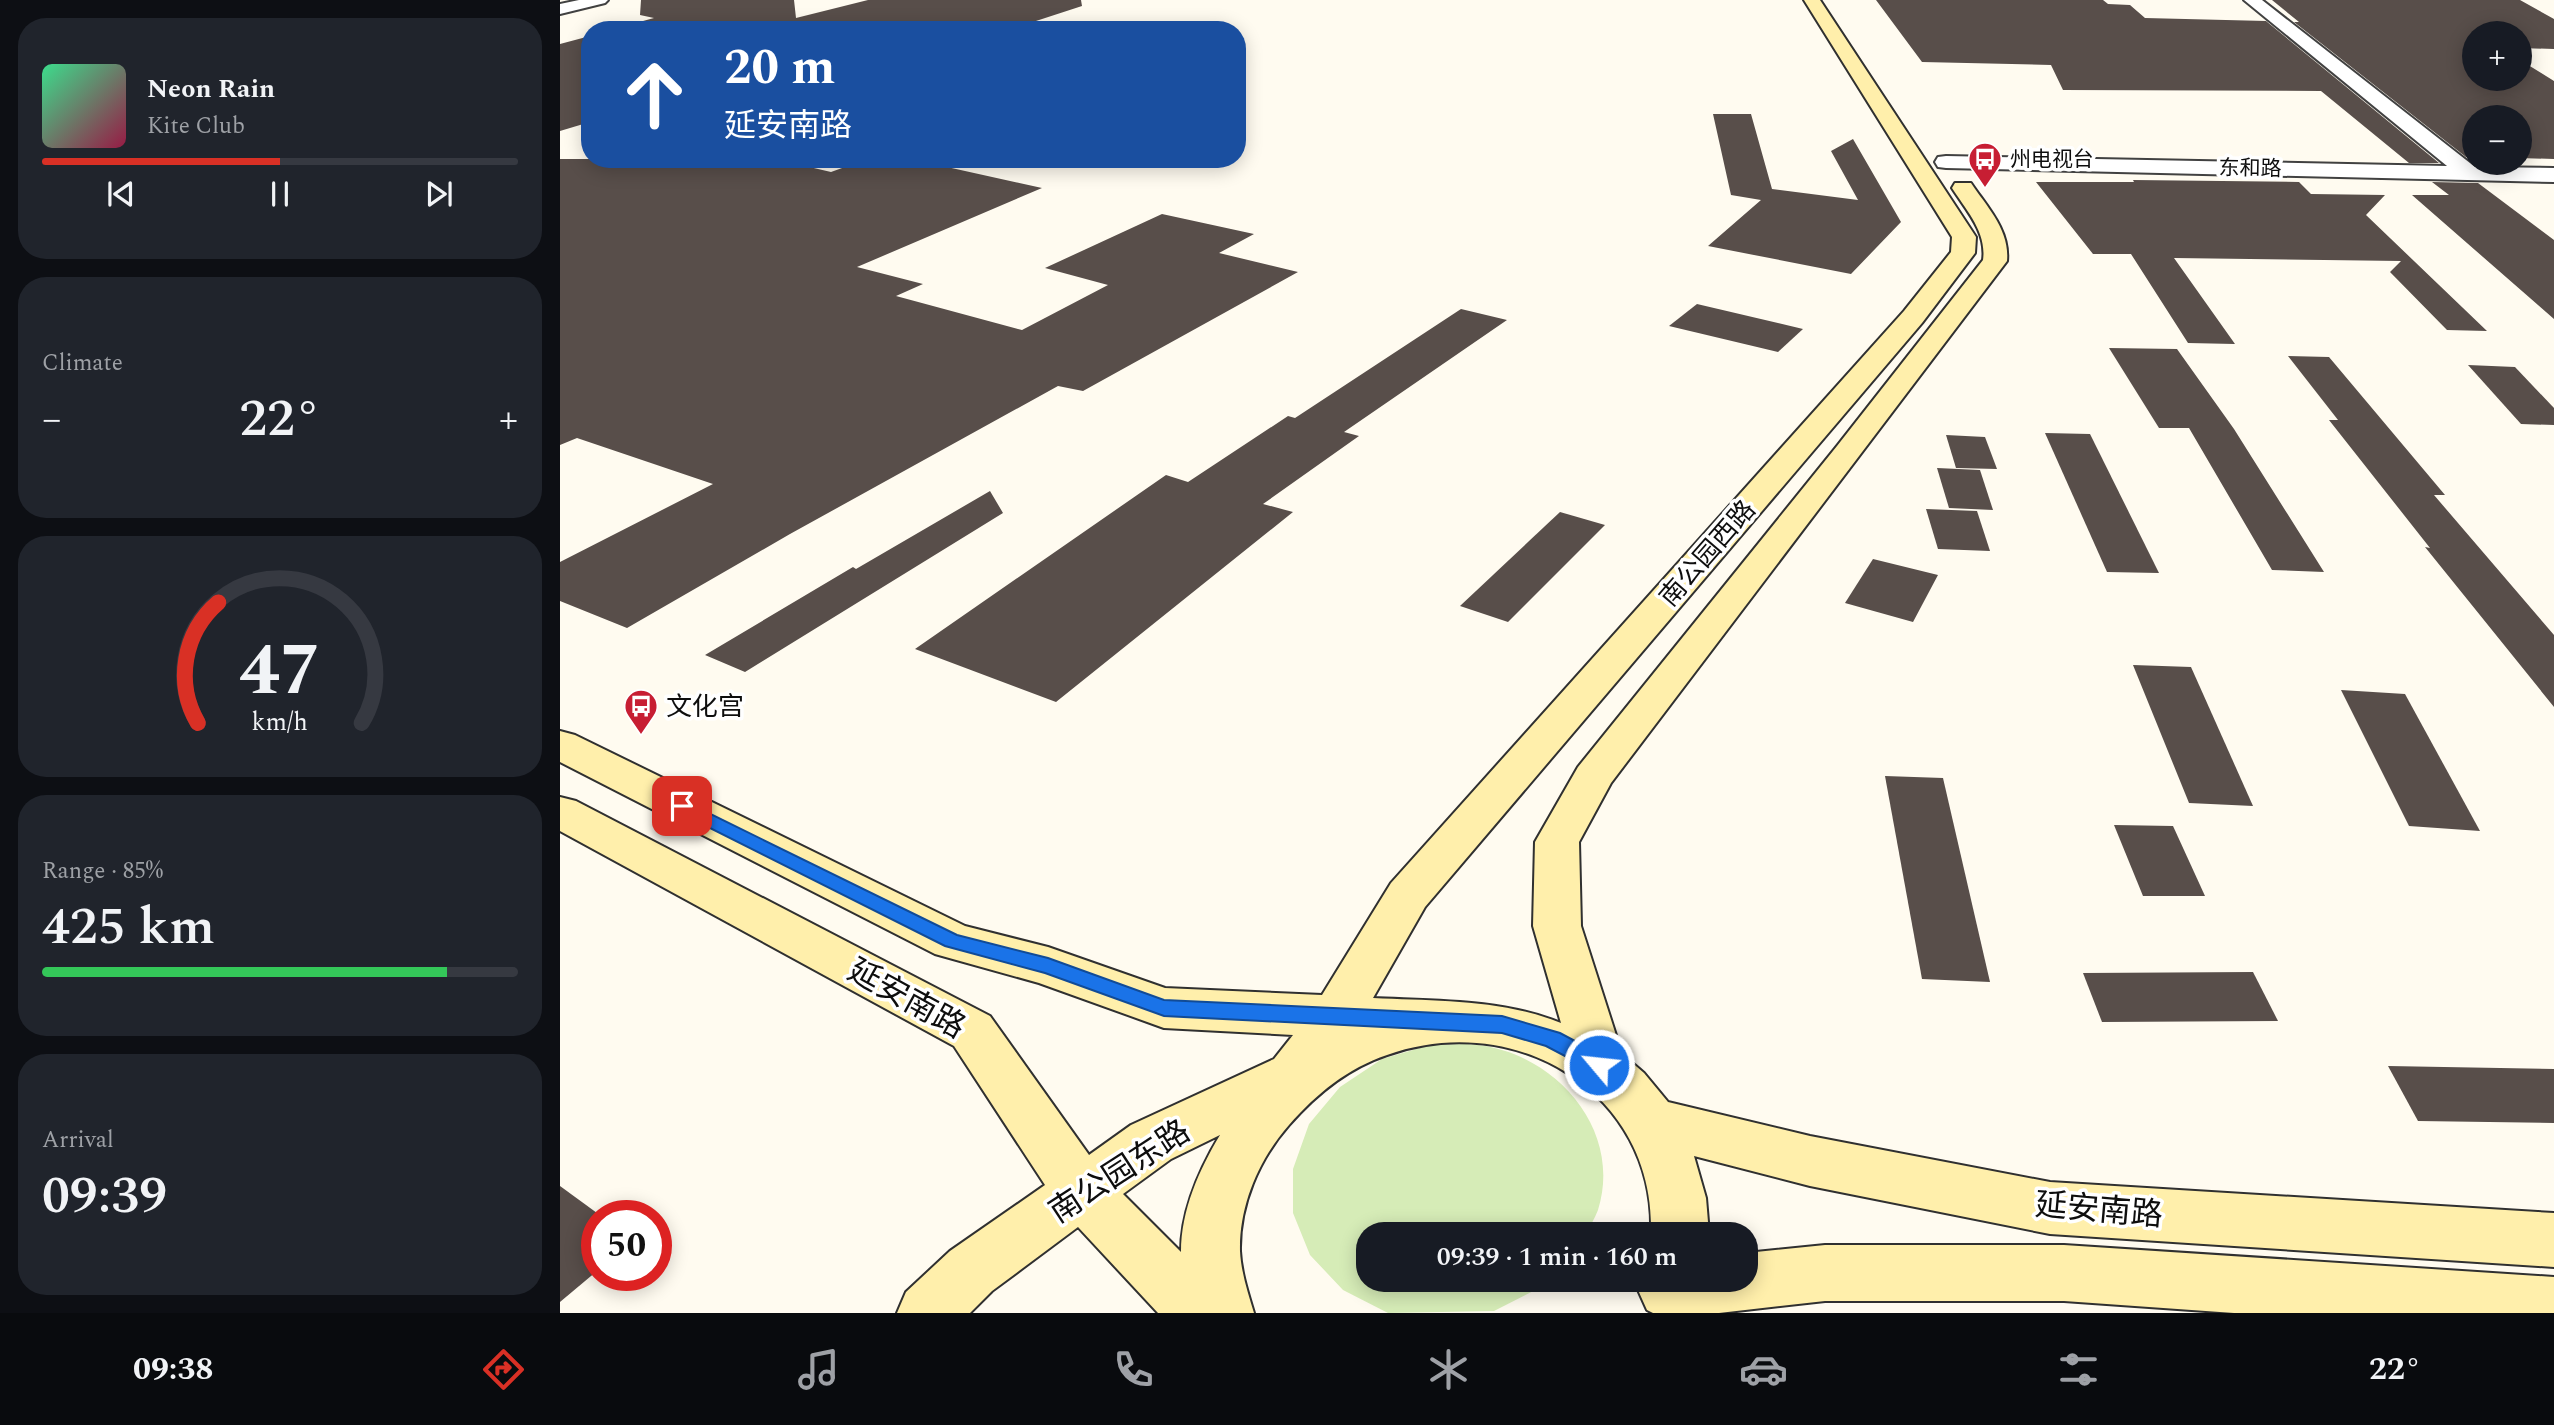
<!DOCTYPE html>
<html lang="en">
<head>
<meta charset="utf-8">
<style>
  :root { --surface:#171b24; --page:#20242c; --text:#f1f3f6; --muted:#9ea1a6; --line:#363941; --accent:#d93025 }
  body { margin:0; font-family:Spectral,"Noto Sans SC",serif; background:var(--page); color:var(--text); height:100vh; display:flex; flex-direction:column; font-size:26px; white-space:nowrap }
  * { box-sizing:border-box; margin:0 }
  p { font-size:23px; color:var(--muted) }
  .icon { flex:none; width:38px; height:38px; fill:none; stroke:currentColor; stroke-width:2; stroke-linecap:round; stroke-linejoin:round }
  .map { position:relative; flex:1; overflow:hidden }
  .panel { display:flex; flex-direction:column; gap:18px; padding:18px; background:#0d0f14; width:560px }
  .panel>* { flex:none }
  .banner { position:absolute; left:21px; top:21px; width:665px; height:147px; border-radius:28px; box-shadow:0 4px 18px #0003; background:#1a4fa0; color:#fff; overflow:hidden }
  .tools { position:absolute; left:1902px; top:21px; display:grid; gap:14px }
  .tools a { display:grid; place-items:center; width:70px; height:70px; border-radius:50%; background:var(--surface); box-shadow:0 4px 18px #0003; font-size:35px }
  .speed { position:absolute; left:21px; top:1200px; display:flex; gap:14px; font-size:35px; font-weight:700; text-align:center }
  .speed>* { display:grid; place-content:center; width:91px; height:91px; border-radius:50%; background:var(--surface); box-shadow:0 4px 18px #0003; line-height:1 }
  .speed .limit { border:10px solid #d22; background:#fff; color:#111 }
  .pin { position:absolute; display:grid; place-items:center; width:60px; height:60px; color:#fff; margin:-30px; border-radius:14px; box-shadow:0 4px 10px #0006 }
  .me { position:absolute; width:77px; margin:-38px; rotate:298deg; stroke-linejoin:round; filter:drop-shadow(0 0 5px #0008) }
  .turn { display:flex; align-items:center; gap:24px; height:147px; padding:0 28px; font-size:32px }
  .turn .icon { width:91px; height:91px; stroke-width:2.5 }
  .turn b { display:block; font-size:49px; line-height:60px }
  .big { font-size:52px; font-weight:600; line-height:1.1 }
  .panel .card { flex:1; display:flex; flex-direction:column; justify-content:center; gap:10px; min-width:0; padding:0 24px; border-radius:28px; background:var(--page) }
  .panel .dial { align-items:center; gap:0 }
  .dial svg { height:182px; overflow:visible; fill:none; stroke:var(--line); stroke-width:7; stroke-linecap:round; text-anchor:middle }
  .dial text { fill:var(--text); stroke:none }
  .song { display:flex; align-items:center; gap:21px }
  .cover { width:84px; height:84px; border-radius:10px; background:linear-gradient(135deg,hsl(150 70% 55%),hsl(340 70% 35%)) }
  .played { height:7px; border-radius:4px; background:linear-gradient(90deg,var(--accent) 50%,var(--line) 50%) }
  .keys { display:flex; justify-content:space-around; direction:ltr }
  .heat { display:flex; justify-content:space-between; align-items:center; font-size:38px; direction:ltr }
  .charge { height:10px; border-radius:5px; background:linear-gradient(90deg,#34c759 85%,var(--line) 0) }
  .trip { position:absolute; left:796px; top:1222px; width:402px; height:70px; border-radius:28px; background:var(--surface); box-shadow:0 4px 18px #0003; font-weight:600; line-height:70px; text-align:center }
  .tabs { display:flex; height:112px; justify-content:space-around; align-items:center; background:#090b0e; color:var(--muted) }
  .tabs .icon { width:49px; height:49px }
  .tabs .current { color:var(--accent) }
  .tabs b { font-size:32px; color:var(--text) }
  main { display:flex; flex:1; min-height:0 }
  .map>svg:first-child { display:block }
  .green { fill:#d6ecb7 }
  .building { fill:#584e4a }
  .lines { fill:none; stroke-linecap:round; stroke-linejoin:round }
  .street-casing { stroke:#414141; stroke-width:4 }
  .secondary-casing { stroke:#303030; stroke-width:4 }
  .street { fill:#fff; fill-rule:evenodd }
  .secondary { fill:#ffefab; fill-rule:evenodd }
  .route { fill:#1a73e8; stroke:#114b97; stroke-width:2 }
  .labels { text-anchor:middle; stroke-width:7; stroke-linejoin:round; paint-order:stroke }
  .far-poi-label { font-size:21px; fill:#0e0e0e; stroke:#fff; text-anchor:start }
  .far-street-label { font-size:21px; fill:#0e0e0e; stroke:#fff }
  .street-label { font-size:26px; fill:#0e0e0e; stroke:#fff }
  .poi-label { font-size:26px; fill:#0e0e0e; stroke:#fff; text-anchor:start }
  .near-street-label { font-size:32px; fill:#0e0e0e; stroke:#fff }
</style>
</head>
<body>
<main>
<section class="panel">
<div class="card">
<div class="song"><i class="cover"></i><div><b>Neon Rain</b><p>Kite Club</p></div></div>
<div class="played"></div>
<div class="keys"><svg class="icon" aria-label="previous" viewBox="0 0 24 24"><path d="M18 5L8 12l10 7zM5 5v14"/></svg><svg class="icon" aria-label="pause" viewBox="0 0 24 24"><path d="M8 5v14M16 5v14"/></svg><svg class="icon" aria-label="next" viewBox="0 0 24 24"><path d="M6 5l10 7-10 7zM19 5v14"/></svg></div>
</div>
<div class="card"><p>Climate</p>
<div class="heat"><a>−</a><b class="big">22°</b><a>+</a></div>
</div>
<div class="card dial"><svg viewBox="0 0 100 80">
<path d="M14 69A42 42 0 1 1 86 69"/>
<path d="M14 69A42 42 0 0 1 23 16" stroke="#d93025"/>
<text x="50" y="56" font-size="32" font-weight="700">47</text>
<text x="50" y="72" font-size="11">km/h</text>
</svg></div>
<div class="card"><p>Range · 85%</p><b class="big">425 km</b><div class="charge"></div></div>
<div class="card"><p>Arrival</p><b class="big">09:39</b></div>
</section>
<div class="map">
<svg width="1994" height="1313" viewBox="0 0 1994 1313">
  <rect width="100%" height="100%" fill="#fffbf0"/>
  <!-- green -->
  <path class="green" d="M870 1045C885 1045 903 1043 918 1045 996 1054 1063 1130 1038 1210 1035 1218 1030 1226 1026 1234H808V1279H989L981 1287 934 1311 828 1313 783 1290 750 1255 733 1213V1169L749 1124 780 1087 822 1059Z"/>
  <!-- building -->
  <g class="building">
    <polygon points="81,0 234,0 236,18 308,0 521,0 522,6 448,30 84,30 83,21 94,18 80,15"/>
    <polygon points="1316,0 1543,0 1548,4 1570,5 1585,18 1706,21 1879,163 1849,163 1761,91 1503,90 1491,65 1362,62"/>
    <polygon points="1712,0 1960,0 1994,19 1994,49 1960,48 1960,33 1914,33 1914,79 1960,79 1960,60 1994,81 1994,159 1960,158 1960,117 1914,117 1914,157 1906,157 1734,22 1739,22"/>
    <polygon points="30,36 30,122 0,131 0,44"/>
    <polygon points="1153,114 1191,114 1212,189 1298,200 1271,151 1293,139 1341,222 1291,274 1148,246 1201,200 1171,195"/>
    <polygon points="0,159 215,159 271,172 307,159 351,159 482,188 297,267 363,284 336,296 462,330 548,285 485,268 602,214 694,234 659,253 738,272 523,391 498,386 230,534 67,628 0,601 0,562 153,484 17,438 0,445"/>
    <polygon points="1573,180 1739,182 1751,194 1825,195 1806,215 1927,331 1887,330 1830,272 1841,261 1614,258 1675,344 1628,343 1571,254 1533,254 1476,182 1574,182"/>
    <polygon points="1872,182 1918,183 1994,240 1994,319 1852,195 1889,195"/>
    <polygon points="1137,304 1243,329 1218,352 1109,326"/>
    <polygon points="901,309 947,320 784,432 799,436 703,504 733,512 496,702 355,649 606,475 628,482 728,416 735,418"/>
    <polygon points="1549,348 1617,349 1674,429 1764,572 1712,570 1629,428 1599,428"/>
    <polygon points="1728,356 1769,357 1885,495 1874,495 1994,635 1994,707 1865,547 1870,548 1769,420 1778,420"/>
    <polygon points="1908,365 1955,367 1994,408 1994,425 1961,424"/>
    <polygon points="1485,433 1530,434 1599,573 1547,572"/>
    <polygon points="1386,435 1425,437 1437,469 1396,468"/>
    <polygon points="1377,468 1420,470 1433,510 1389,508"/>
    <polygon points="430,491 443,513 185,672 145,655 293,567 296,569"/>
    <polygon points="1366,509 1417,511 1430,551 1378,549"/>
    <polygon points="1000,512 1045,525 948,622 900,606"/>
    <polygon points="1313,559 1378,575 1353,622 1285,603"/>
    <polygon points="1573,665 1631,667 1693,806 1629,803"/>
    <polygon points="1781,690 1845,694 1920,831 1849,826"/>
    <polygon points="1325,776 1383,778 1430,982 1362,979"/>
    <polygon points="1554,825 1613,826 1645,896 1583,896"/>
    <polygon points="1693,972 1718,1021 1542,1022 1523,973"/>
    <polygon points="1828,1066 1994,1069 1994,1123 1858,1121"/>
    <polygon points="0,1186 37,1213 37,1271 0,1302"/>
  </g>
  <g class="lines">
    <defs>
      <g id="street">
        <polygon points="19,0 48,0 45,3 0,14 0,4"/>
        <polygon points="1684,0 1702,0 1915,167 1994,168 1994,182 1386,168 1378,167 1375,162 1378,157 1386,156 1887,166"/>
      </g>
      <g id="secondary">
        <path d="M1244 0H1260L1416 237 1415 253 1362 323 865 907 813 998C876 1001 941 999 1001 1023L973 926 975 842 1018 767 1277 446 1423 260C1427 232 1406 210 1392 188L1395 183H1411C1427 207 1450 230 1447 261L1051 783 1019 842 1021 926 1062 1054 1084 1073 1108 1102 1250 1136 1490 1182 1994 1213V1267L1490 1234 1250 1186 1134 1156 1146 1198 1149 1234H1091C1096 1092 955 1009 827 1055 788 1068 756 1094 729 1125 699 1159 679 1205 680 1251 681 1272 688 1293 694 1313H598L518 1227 432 1291 410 1313H337L346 1292 390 1251 485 1185 394 1046 0 831V797L16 801 430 1016 529 1155 571 1125 714 1059 733 1035 604 1028 479 983 375 954 0 762V731L15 735 405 926 488 947 605 988 762 995 831 883 1344 311 1391 252 1392 237ZM660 1135C639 1170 621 1210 621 1252L563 1194 611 1159Z"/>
        <polygon points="1265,1245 1504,1245 1994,1277 1994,1313 1674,1313 1504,1301 1265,1301 1159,1313 1093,1313 1087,1310 1078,1290 1082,1279 1186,1279 1186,1253"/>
      </g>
    </defs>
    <!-- street casing -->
    <use href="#street" class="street-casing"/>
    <!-- secondary casing -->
    <use href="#secondary" class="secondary-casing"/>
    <!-- street -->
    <use href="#street" class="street"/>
    <!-- secondary -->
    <use href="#secondary" class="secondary"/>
  </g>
  <!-- route -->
  <polygon class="route" points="122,800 397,935 488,958 604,1000 942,1016 1000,1033 1047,1058 1050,1065 1047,1071 1039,1074 986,1046 942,1033 604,1016 485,973 385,946 116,811 113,806 116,802"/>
  <!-- icons -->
  <defs>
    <symbol id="bus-pin" viewBox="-11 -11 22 30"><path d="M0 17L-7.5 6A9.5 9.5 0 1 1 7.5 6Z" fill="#c71e33" stroke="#fff"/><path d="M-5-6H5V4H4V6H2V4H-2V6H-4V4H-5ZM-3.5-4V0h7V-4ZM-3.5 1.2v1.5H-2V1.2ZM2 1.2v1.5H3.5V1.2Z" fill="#fff"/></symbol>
  </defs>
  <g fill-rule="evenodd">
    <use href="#bus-pin" x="1406" y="140" width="38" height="52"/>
    <use href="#bus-pin" x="62" y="687" width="38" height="52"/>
  </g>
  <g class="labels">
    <!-- far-poi labels -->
    <g class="far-poi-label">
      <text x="1450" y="166">州电视台</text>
    </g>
    <!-- far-street labels -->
    <g class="far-street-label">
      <text transform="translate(1690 168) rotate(1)" y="7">东和路</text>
    </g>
    <!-- street labels -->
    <g class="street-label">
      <text transform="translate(1147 553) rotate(-49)" y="9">南公园西路</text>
    </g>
    <!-- poi labels -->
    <g class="poi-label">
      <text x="106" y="715">文化宫</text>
    </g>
    <!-- near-street labels -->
    <g class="near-street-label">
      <text transform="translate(347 998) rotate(29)" y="11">延安南路</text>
      <text transform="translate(559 1171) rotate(-33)" y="11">南公园东路</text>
      <text transform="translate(1539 1209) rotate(5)" y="11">延安南路</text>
    </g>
  </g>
</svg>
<div class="tools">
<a>+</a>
<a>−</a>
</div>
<div class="speed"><div class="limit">50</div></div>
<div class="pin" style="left:122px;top:806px;background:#d93025"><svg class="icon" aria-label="arrive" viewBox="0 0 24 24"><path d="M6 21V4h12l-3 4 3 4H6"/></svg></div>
<svg class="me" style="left:1039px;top:1065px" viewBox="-20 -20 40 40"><circle r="17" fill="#1a73e8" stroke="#fff" stroke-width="3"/><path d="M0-11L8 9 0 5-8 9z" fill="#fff"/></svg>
<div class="trip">09:39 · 1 min · 160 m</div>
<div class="banner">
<div class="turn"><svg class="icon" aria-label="ahead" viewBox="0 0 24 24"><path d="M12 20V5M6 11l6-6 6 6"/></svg><div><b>20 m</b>延安南路</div></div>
</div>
</div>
</main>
<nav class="tabs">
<b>09:38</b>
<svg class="icon current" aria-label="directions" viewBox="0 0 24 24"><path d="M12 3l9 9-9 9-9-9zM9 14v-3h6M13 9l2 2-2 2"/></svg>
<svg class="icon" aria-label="music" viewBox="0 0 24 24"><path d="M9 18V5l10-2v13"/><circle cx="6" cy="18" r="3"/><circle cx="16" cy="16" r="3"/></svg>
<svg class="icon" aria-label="phone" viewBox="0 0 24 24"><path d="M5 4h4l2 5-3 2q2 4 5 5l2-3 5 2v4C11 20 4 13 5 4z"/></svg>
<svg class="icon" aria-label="climate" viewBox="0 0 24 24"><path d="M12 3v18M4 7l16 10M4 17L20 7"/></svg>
<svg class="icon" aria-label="car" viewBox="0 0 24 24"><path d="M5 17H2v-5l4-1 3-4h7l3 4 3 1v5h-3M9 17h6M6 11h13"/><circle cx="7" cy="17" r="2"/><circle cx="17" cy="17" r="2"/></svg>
<svg class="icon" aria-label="filters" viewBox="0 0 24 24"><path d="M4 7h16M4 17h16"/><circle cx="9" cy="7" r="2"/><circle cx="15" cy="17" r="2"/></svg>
<b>22°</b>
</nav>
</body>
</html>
